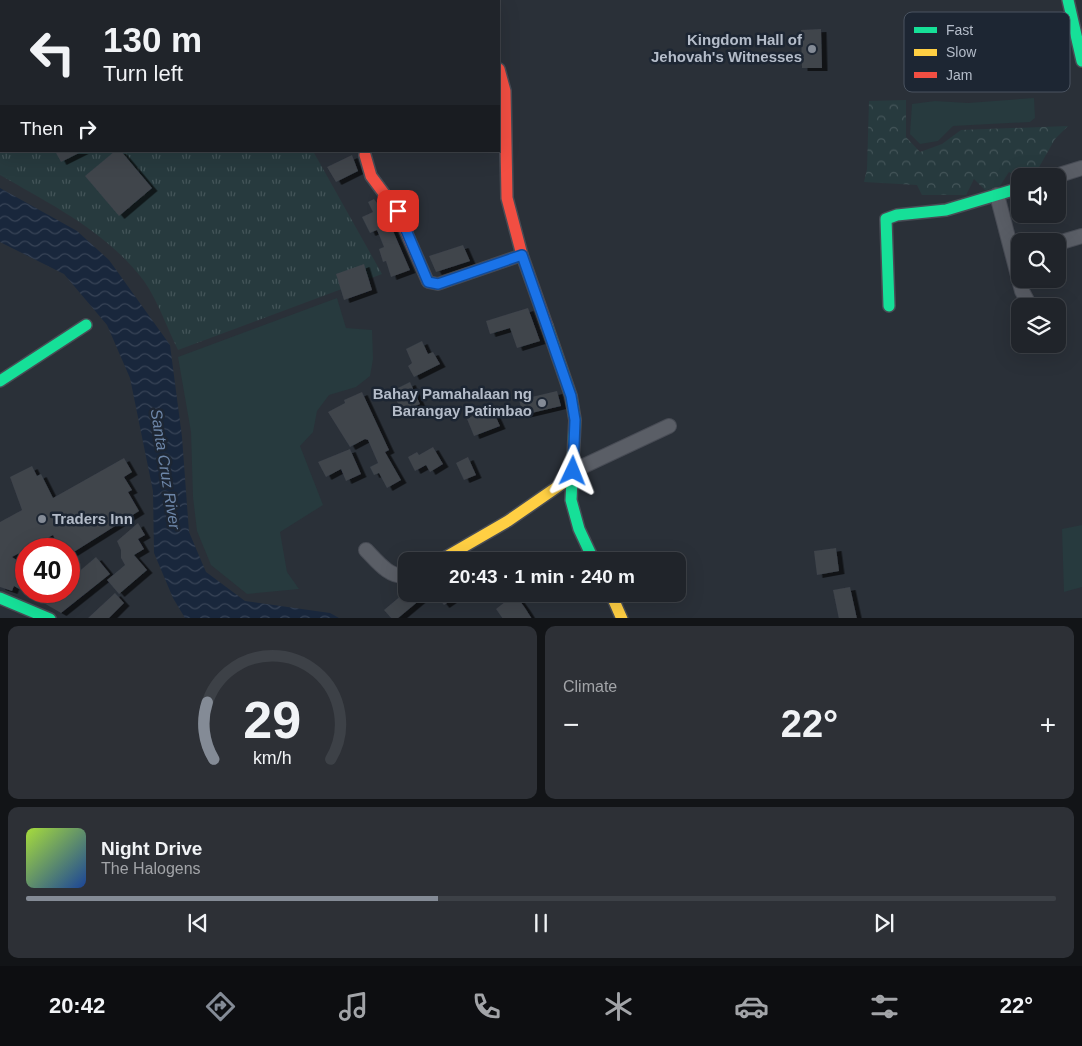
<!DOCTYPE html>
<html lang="en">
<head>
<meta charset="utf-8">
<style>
  :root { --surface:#20242a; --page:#2d3036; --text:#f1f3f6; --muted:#a2a4a8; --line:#3d4147; --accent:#848b96 }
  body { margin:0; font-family:Arial,sans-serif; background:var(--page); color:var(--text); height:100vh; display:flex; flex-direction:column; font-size:19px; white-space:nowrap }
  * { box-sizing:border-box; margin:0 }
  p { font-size:16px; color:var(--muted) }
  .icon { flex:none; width:28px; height:28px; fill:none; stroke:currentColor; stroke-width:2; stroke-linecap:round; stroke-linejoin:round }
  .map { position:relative; height:618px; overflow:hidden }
  .sheet { display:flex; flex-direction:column; gap:8px; padding:8px; background:#121417; flex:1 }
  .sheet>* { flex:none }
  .hud { position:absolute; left:0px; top:0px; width:500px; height:152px; box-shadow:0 5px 20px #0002,0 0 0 1px var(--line); background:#20242a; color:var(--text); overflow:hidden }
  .buttons { position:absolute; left:1011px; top:168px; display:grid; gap:10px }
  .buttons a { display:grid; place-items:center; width:55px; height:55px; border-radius:10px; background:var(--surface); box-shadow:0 5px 20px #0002,0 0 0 1px var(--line); font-size:25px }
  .speed { position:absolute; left:15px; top:538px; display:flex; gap:10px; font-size:25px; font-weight:700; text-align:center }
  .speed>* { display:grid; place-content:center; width:65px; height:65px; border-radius:50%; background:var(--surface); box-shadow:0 5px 20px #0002,0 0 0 1px var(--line); line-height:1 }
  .speed .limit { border:8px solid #d22; background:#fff; color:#111 }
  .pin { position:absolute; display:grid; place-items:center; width:42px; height:42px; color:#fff; margin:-21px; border-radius:10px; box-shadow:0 2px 8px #0006 }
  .me { position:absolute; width:55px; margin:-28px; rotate:2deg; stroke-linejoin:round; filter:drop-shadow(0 0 4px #0008) }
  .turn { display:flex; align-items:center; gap:18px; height:105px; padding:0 20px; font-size:22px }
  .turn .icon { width:65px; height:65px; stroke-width:2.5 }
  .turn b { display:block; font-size:35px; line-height:42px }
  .then { display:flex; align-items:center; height:48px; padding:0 20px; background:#0003; gap:10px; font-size:19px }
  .big { font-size:38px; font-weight:800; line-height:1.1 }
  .sheet .card { flex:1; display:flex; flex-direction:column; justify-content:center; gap:8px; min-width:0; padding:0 18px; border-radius:10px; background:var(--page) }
  .sheet .dial { align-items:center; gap:0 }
  .dial svg { height:130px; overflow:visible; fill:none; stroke:var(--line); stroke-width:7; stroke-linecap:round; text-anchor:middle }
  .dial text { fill:var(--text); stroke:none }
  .song { display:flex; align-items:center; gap:15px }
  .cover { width:60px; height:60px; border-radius:8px; background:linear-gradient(135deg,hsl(80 70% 55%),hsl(220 70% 35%)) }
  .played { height:5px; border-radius:2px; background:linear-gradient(90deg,var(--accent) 40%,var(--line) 40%) }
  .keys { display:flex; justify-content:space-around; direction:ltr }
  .heat { display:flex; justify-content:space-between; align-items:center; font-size:28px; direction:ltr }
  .sheet .tiles { flex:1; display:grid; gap:8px; grid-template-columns:1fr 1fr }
  .card:last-child { grid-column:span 2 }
  .trip { position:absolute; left:398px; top:552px; width:288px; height:50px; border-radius:10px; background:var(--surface); box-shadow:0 5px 20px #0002,0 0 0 1px var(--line); font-weight:800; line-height:50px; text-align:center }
  .menu { display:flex; height:80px; justify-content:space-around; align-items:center; background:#0d0e11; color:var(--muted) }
  .menu .icon { width:35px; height:35px }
  .menu .selected { color:var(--accent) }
  .menu b { font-size:22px; color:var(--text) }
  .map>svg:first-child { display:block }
  .grass { fill:#273a3e }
  .forest { fill:url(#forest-crowns) }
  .park { fill:url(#park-tufts) }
  .water { fill:url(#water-waves) }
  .building { fill:#3f444c; filter:url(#shadow) }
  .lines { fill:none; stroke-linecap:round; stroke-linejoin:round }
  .street-casing { stroke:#484c55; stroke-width:16 }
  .fast-casing { stroke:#484c55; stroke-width:14 }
  .slow-casing { stroke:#484c55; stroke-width:14 }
  .jam-casing { stroke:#484c55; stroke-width:14 }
  .street { stroke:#5a5e66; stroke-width:14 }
  .fast { stroke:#16e098; stroke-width:11 }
  .slow { stroke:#ffcf43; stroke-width:11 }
  .jam { stroke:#f24e42; stroke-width:11 }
  .route-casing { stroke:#114b97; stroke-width:12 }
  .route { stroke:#1a73e8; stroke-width:9 }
  .poi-dot { fill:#848b96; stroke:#1d2633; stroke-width:2 }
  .labels { text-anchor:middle; stroke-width:5; stroke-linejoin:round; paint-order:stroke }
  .poi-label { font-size:15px; font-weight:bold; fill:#b4bcc9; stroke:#1d2633; text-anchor:end }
  .water-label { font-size:16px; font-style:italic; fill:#6d86a8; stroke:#1d2633 }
  .key { fill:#1d2633; stroke:#4a5360; stroke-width:1 }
  .key-label { font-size:14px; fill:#b4bcc9 }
</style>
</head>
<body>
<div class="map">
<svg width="1082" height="619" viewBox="0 0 1082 619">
  <defs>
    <pattern id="forest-crowns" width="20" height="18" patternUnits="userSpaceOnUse" patternTransform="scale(1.25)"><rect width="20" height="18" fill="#273a3e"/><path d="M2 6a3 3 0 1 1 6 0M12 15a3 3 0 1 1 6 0" fill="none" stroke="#445559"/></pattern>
    <pattern id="park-tufts" width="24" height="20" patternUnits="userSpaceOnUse" patternTransform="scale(1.25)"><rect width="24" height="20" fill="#273a3e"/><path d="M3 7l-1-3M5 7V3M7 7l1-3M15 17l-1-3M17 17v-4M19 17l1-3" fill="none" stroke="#445559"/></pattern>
    <pattern id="water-waves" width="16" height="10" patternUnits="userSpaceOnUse" patternTransform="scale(1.25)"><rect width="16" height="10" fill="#19273c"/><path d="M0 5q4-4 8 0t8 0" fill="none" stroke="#384457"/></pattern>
    <filter id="shadow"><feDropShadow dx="5.5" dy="3" stdDeviation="0" flood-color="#0009"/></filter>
  </defs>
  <rect width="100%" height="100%" fill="#2a3038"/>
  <!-- grass -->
  <g class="grass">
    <polygon points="1034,98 1035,118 1030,122 953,126 938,141 920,144 910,134 912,104 935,101 968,103"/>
    <polygon points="337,298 346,328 372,330 373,359 370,376 356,387 329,395 317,411 313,432 300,446 323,505 280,532 287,572 299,589 247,594 211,565 197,531 193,497 191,432 178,357"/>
    <polygon points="1082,525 1082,587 1064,592 1062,529"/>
  </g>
  <!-- forest -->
  <polygon class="forest" points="906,100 906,137 920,152 942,144 961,130 1068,126 1055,139 1034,176 1020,176 1020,179 1009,172 998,189 985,190 974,179 966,195 922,195 917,185 864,182 867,169 869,101"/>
  <!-- park -->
  <path class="park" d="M0 0H242L1 1V151H313L382 274 178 350C167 328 158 301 144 281 107 232 52 205 0 175Z"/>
  <!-- water -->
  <polygon class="water" points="0,188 77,231 109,260 170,345 182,437 189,532 206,572 245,601 330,613 339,618 185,618 173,598 154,553 153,491 130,378 107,325 64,274 0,242"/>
  <!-- building -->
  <g class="building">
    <polygon points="821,29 822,68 802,68 801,30"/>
    <polygon points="55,151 83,151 61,162"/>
    <polygon points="115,151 121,151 152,188 119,216 85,176"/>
    <polygon points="352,155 358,171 336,182 327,167"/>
    <polygon points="374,199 387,217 410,270 391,277 386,261 383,262 379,249 384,247 377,230 370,233 362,217 373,212 368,202"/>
    <polygon points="463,245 470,261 436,272 429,256"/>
    <polygon points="364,264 372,290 344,300 336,274"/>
    <polygon points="528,308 540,341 517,348 510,328 490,334 486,321"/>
    <polygon points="422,341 428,354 433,352 440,364 414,377 408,366 412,363 406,349"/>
    <polygon points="410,382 420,404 402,412 392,391"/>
    <polygon points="557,391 561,406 523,415 519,400"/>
    <polygon points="362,392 389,450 385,452 401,480 387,488 379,473 374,475 370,467 378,463 368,440 365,439 350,447 328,412 345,403 344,400"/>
    <polygon points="491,406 500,426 474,436 467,419"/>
    <polygon points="433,447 443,464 430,472 426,465 415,471 408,457 417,452 419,455"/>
    <polygon points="350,449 361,474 346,481 341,469 326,477 318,462"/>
    <polygon points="468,457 476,475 464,480 456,463"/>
    <polygon points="124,458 132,472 124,477 132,490 128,492 139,511 69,555 69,549 64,549 60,541 57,543 53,535 12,557 26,566 26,591 69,591 69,580 96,557 110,574 61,613 14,586 12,591 0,587 0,522 22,510 10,477 32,466 37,476 41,474 53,498"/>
    <polygon points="138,523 145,535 138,539 144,549 134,555 147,570 119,594 107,580 125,565 121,558 121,550 117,541"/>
    <polygon points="836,548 839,571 817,575 814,551"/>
    <polygon points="850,587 857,619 839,619 833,590"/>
    <polygon points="115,593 124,603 108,619 87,619"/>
    <polygon points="403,594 427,594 397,619 392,619 384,610"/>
    <polygon points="435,594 460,594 444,605"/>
    <polygon points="515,594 525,608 532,619 503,619 496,609"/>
  </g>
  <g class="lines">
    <defs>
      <g id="street">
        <polyline points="1056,176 1082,168"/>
        <polyline points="997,195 1022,291 1030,306"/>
        <polyline points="1058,243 1082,236"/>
        <polyline points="573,471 669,426"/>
        <path d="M366 550C376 560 390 579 406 575"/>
      </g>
      <g id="fast">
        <polyline points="1068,0 1082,61"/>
        <polyline points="889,306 886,219 897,215 946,210 1020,188"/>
        <polyline points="547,326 571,396 575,420 571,500 579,529 594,561"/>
        <polyline points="0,381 86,325"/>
        <polyline points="0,598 50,619"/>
      </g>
      <g id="slow">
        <polyline points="475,0 475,1"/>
        <polyline points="439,561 508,521 573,476"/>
        <polyline points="611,594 622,619"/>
      </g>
      <g id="jam">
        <polyline points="499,69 505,91 507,198 522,255 547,326"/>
        <polyline points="365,155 371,176 397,211 428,282 438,284 522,255"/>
      </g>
    </defs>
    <!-- street casing -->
    <use href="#street" class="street-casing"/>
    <!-- fast casing -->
    <use href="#fast" class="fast-casing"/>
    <!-- slow casing -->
    <use href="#slow" class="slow-casing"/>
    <!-- jam casing -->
    <use href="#jam" class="jam-casing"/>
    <!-- street -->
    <use href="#street" class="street"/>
    <!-- fast -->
    <use href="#fast" class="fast"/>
    <!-- slow -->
    <use href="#slow" class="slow"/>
    <!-- jam -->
    <use href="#jam" class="jam"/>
  </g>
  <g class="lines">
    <defs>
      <polyline id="route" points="398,211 428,282 438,284 522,255 571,396 575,420 573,471"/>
    </defs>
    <!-- route casing -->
    <use href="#route" class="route-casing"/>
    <!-- route -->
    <use href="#route" class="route"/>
  </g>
  <!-- markers -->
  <g class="poi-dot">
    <circle cx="812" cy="49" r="5"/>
    <circle cx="542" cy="403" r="5"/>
    <circle cx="42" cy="519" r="5"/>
  </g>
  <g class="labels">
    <!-- poi labels -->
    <g class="poi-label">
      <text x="802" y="45">Kingdom Hall of<tspan x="802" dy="17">Jehovah's Witnesses</tspan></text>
      <text x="532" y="399">Bahay Pamahalaan ng<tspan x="532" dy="17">Barangay Patimbao</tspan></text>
      <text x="52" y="524" text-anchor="start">Traders Inn</text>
    </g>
    <!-- water labels -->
    <g class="water-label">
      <text transform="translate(166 469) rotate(81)" y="6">Santa Cruz River</text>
    </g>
  </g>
  <!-- legend -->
  <rect x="904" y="12" width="166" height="80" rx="8" class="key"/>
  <rect x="914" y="27" width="23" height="6" fill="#16e098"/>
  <rect x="914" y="49" width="23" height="7" fill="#ffcf43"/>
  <rect x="914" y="72" width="23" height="6" fill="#f24e42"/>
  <g class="key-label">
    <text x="946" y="35">Fast</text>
    <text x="946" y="57">Slow</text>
    <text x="946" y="80">Jam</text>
  </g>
</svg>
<div class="buttons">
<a><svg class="icon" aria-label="sound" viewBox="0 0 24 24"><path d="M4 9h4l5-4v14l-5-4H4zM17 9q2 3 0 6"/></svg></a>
<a><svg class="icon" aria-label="search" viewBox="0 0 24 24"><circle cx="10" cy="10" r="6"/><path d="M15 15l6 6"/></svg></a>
<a><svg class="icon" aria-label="layers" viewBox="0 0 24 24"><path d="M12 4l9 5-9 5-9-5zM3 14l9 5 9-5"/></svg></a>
</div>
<div class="speed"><div class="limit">40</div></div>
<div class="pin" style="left:398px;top:211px;background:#d93025"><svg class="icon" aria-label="arrive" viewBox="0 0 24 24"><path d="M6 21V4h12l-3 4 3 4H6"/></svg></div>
<svg class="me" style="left:573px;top:471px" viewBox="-20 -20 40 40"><path d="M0-17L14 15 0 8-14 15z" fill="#1a73e8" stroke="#fff" stroke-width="4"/></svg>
<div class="trip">20:43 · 1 min · 240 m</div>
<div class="hud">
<div class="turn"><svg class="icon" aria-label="left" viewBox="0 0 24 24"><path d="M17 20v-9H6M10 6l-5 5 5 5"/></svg><div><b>130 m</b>Turn left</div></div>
<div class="then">Then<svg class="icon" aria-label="right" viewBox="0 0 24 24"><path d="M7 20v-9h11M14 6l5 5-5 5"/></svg></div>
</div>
</div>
<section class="sheet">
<div class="tiles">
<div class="card dial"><svg viewBox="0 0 100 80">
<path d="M14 69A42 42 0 1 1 86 69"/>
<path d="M14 69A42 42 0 0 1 10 34" stroke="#848b96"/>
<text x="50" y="56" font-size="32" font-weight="700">29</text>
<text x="50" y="72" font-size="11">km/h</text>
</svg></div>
<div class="card"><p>Climate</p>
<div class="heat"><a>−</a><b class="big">22°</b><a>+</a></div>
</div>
<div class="card">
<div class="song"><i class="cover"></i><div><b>Night Drive</b><p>The Halogens</p></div></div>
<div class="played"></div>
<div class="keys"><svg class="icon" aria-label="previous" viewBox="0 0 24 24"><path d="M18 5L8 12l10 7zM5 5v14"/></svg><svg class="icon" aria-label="pause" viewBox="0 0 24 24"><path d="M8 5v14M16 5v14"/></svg><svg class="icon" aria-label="next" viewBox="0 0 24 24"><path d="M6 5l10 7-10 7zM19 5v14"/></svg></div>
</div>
</div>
</section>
<nav class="menu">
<b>20:42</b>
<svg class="icon selected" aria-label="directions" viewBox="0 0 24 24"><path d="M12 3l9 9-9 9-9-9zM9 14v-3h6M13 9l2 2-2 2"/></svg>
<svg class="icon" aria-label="music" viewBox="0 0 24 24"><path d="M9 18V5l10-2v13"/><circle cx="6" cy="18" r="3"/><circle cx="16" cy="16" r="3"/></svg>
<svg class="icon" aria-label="phone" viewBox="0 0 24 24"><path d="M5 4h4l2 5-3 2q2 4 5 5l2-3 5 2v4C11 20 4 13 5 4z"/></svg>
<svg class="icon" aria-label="climate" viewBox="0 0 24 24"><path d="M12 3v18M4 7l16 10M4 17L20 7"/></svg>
<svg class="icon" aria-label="car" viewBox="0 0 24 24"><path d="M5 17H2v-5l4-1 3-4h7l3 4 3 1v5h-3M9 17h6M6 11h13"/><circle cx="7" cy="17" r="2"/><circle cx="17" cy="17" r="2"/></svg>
<svg class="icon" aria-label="filters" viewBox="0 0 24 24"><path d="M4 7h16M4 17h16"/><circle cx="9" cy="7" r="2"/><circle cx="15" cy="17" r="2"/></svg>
<b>22°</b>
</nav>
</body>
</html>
